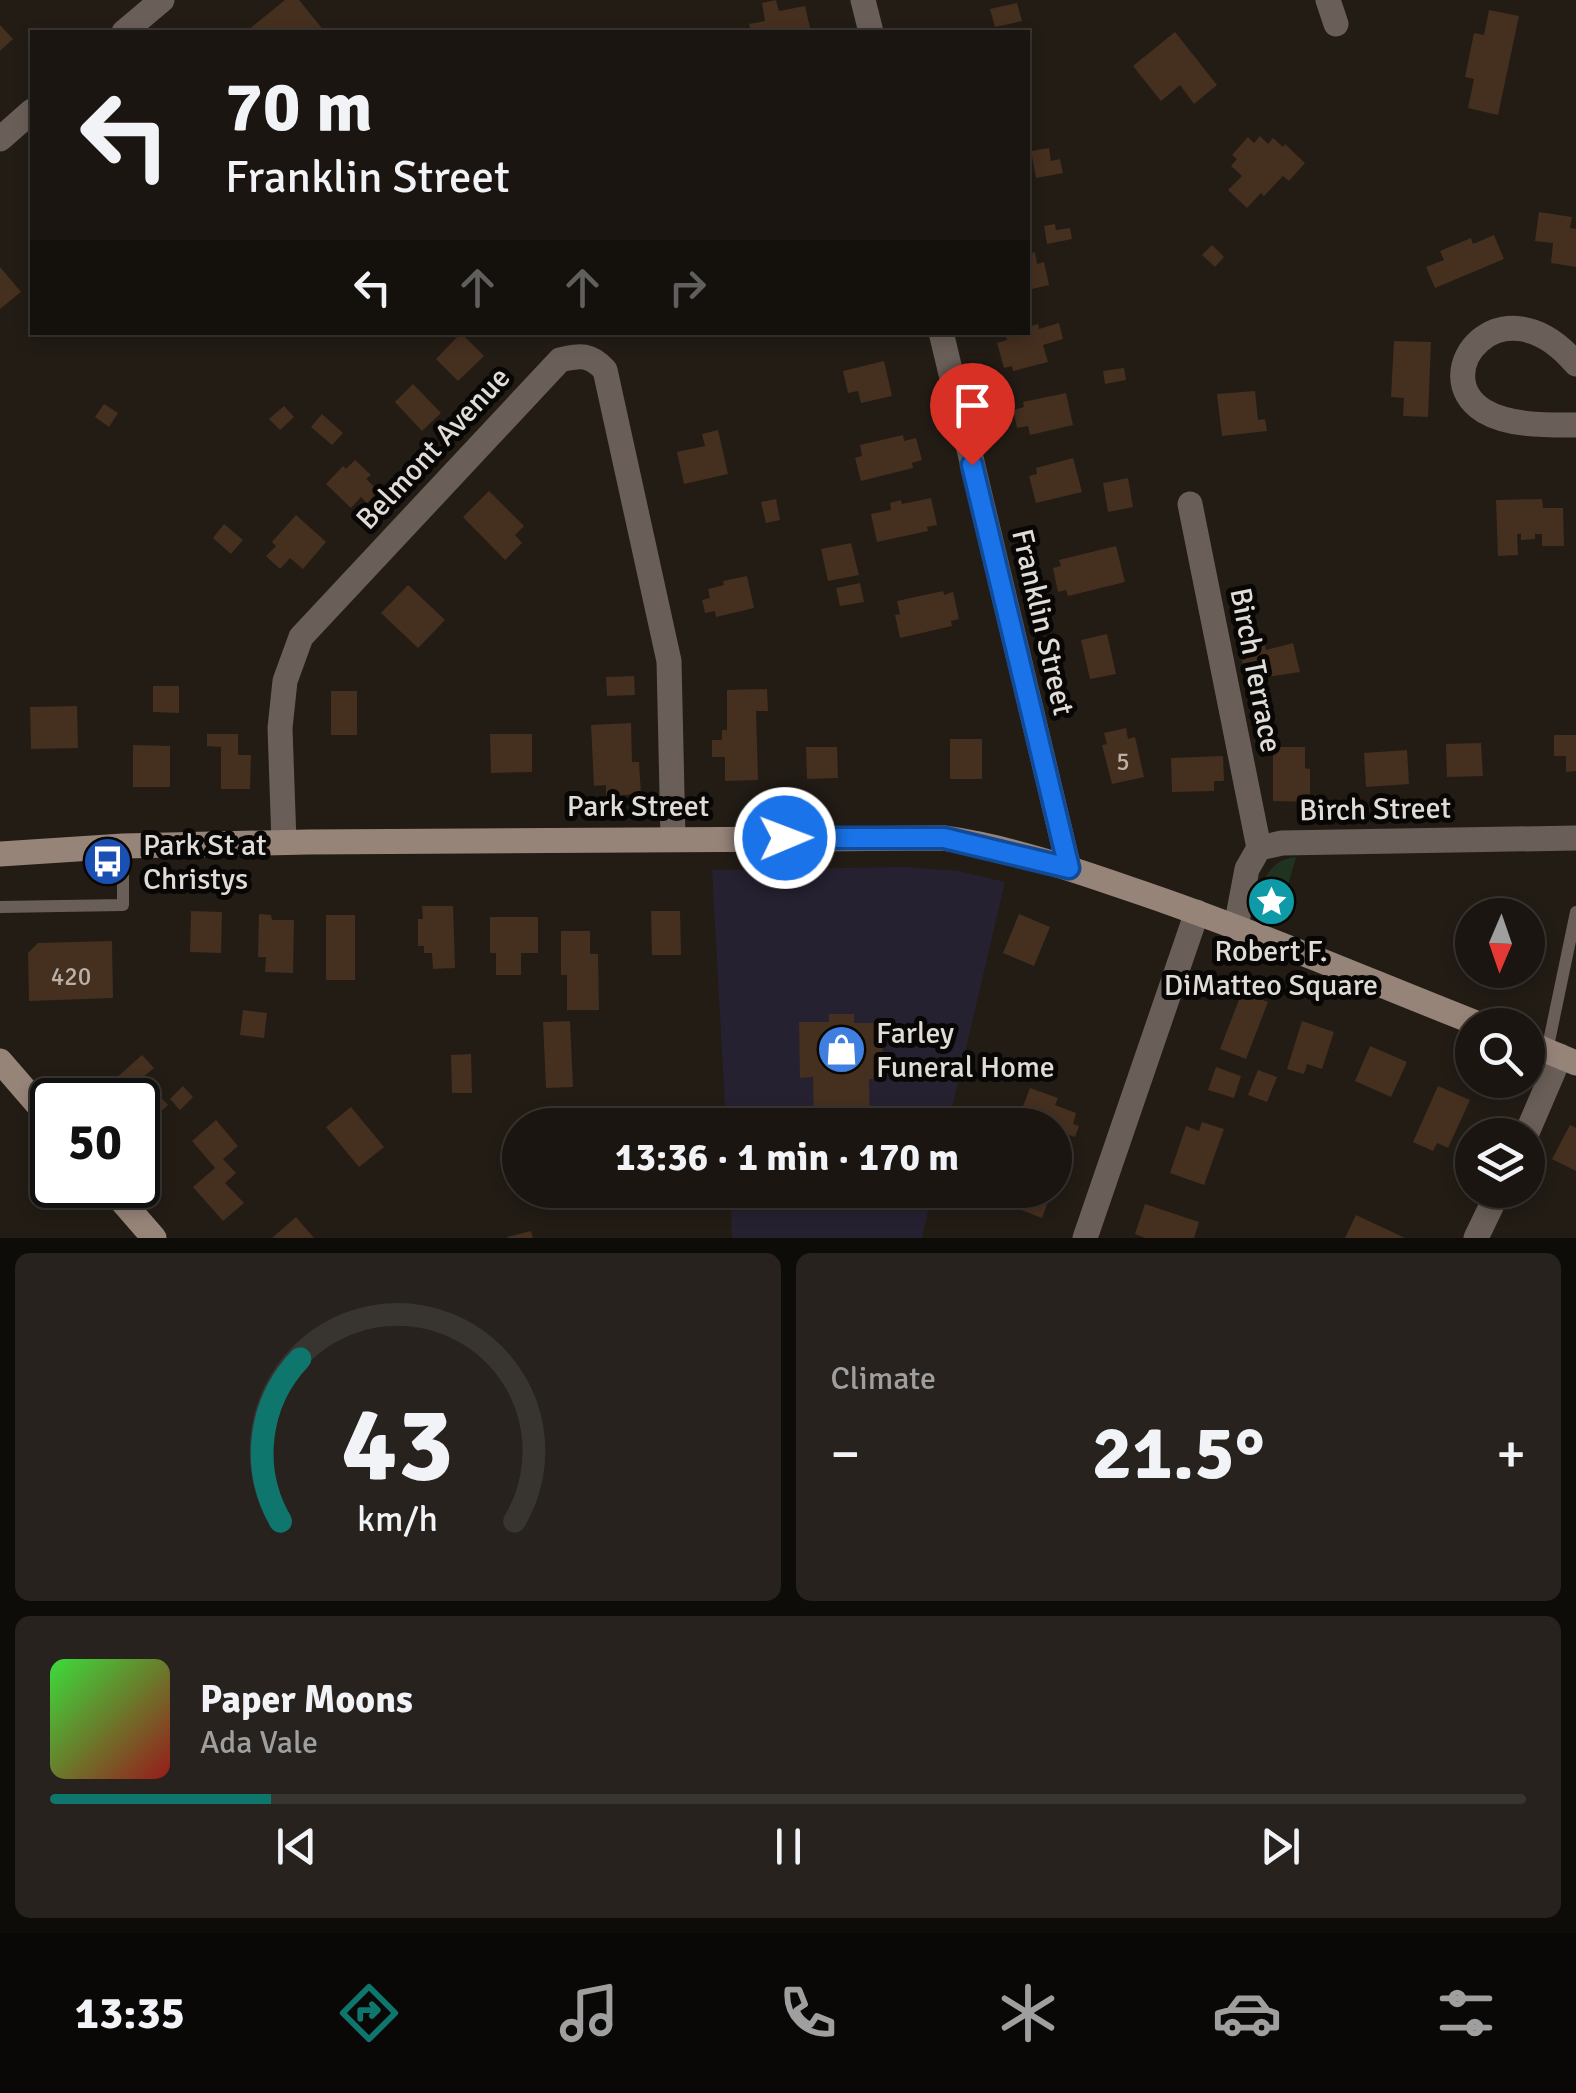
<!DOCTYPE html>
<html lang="en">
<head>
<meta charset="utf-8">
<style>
  :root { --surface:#1a1510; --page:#27221e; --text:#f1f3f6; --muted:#9f9f9f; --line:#383430; --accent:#0f766e }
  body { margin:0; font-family:Signika,sans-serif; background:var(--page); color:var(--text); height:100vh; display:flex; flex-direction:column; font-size:38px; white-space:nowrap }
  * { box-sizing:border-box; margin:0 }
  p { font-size:32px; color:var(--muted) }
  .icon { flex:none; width:55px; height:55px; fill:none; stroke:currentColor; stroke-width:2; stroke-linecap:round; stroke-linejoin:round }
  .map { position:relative; height:1238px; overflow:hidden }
  .side { display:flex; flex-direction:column; gap:15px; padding:15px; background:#0e0c09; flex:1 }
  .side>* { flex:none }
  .banner { position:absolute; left:30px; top:30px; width:1000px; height:305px; border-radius:0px; box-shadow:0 5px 15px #0003,0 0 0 2px var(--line); background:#1a1510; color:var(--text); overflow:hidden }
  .needle { width:65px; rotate:182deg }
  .controls { position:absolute; left:1455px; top:898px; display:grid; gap:20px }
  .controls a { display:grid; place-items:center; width:90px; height:90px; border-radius:50%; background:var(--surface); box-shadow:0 5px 15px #0003,0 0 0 2px var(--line); font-size:50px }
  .speed { position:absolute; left:30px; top:1078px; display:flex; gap:20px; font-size:50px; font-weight:700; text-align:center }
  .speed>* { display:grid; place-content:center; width:130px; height:130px; border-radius:50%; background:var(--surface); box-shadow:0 5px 15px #0003,0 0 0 2px var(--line); line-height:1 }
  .speed .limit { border:5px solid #111; border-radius:15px; background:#fff; color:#111 }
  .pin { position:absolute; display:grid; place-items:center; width:85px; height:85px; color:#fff; margin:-102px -42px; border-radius:50% 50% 50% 0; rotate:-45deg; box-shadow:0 0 10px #0007 }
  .pin .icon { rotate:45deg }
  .me { position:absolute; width:110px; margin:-55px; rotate:89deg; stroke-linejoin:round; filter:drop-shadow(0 0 8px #0008) }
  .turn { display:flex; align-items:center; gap:35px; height:210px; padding:0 30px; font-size:45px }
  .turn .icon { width:130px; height:130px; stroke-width:2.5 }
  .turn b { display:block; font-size:70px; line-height:85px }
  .lanes { display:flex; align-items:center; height:95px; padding:0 30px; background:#0003; justify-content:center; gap:50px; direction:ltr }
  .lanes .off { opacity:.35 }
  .big { font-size:75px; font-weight:800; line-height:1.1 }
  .side .widget { flex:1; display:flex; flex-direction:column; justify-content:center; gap:15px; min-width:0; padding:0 35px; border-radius:15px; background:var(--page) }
  .side .dial { align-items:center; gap:0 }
  .dial svg { height:260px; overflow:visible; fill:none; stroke:var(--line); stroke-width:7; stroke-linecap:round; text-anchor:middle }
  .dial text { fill:var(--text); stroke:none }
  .song { display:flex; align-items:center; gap:30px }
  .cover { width:120px; height:120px; border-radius:15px; background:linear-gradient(135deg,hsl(120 70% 55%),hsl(0 70% 35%)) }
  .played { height:10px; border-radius:5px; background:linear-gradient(90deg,var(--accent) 15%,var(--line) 15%) }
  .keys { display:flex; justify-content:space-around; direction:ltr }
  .heat { display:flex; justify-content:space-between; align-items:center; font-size:55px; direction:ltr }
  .side .tiles { flex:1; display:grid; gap:15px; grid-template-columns:1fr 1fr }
  .widget:last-child { grid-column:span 2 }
  .trip { position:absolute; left:502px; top:1108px; width:570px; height:100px; border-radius:50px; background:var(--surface); box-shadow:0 5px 15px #0003,0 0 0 2px var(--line); font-weight:800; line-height:100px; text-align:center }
  .tab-bar { display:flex; height:160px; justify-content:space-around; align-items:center; background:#0a0806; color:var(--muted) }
  .tab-bar .icon { width:70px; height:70px }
  .tab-bar .selected { color:var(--accent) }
  .tab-bar b { font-size:45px; color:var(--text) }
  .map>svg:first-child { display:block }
  .commercial { fill:#262130 }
  .green { fill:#203321 }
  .building { fill:#452f1f }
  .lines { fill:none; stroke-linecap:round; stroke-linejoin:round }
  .lane { stroke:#6a5e58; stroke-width:12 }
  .street { stroke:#6a5e58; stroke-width:25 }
  .secondary { stroke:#978479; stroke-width:25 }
  .route-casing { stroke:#114b97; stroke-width:25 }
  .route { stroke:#1a73e8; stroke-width:18 }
  .labels { text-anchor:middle; stroke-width:10; stroke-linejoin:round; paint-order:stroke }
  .number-label { font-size:25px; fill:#b9b1a9 }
  .street-label { font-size:30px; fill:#e0dcd7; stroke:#090705 }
  .poi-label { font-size:30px; fill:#e0dcd7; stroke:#090705; text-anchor:start }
</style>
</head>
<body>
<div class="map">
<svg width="1576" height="1238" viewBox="0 0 1576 1238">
  <rect width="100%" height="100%" fill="#221c15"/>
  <!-- commercial -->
  <g class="commercial">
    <polygon points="908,867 958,871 1005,882 948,1125 726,1125 712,870"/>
    <polygon points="730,1190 933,1190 922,1238 732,1238"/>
  </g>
  <!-- green -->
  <path class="green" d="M1296 857 1280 913 1256 903C1263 880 1269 860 1296 857Z"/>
  <!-- building -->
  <g class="building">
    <polygon points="285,0 299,0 325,32 251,32 248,30"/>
    <polygon points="776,0 779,11 805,6 811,32 751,32 749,24 765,21 762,3"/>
    <polygon points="1017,3 1022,21 995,27 990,9"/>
    <polygon points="1489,10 1519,16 1498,115 1468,108 1474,79 1465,77 1474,33 1484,35"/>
    <polygon points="0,25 13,39 0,51"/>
    <polygon points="1175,32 1217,85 1194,104 1180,85 1161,101 1133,66"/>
    <polygon points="1260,136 1268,144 1273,138 1283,147 1285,144 1305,163 1289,181 1283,176 1264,196 1261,193 1247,208 1228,190 1242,176 1231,166 1237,159 1232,155 1248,137 1254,143"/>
    <polygon points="1049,148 1051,161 1060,159 1063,173 1036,178 1031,151"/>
    <polygon points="1539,212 1572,217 1570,228 1576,229 1576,267 1551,263 1553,243 1535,241"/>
    <polygon points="1055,224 1056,230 1070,228 1072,239 1047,244 1044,226"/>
    <polygon points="1494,235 1504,259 1435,288 1426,267 1444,260 1440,251 1471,238 1473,244"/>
    <polygon points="1212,245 1224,257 1215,267 1202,255"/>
    <polygon points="1035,252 1037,264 1044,262 1049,285 1028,290 1028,254"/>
    <polygon points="0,267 21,292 0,309"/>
    <polygon points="1059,323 1063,339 1043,345 1048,362 1013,371 1012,366 1004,368 997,343 1007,340 1005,332 1028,332 1028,327 1038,324 1039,329"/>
    <polygon points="461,333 484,356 458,381 436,359"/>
    <polygon points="1394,341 1431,342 1428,417 1403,416 1404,398 1391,397"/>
    <polygon points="884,361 892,396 861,403 858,391 848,393 843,371"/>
    <polygon points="1124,368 1126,380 1105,384 1103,371"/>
    <polygon points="413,384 441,413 422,431 395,402"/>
    <polygon points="1255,391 1258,420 1265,419 1267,431 1222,436 1217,394"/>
    <polygon points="1066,393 1073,425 1030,435 1028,426 1017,428 1013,410 1024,407 1023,402"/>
    <polygon points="104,404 118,413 109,427 95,417"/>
    <polygon points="284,406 294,417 280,430 269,419"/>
    <polygon points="322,414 343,433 332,445 311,427"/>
    <polygon points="718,430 728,474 684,484 677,452 705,446 702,434"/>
    <polygon points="903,435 904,441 916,438 922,460 912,463 913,468 861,481 855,458 862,456 860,445"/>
    <polygon points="1073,458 1082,492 1036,503 1029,476 1037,474 1036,468"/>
    <polygon points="355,460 371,475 366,479 379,491 367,503 361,497 351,508 326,484 343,466 346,469"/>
    <polygon points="1128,478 1133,507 1108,512 1103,483"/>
    <polygon points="489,491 524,526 515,535 522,543 505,560 463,517"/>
    <polygon points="931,498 937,525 927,527 928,531 877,542 871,514 891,510 890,503 901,500 902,504"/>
    <polygon points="776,499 780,520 766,523 761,502"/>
    <polygon points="1542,499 1543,508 1563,508 1564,546 1542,546 1542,534 1535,534 1535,539 1521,540 1521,534 1517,534 1518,555 1498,556 1496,500"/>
    <polygon points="296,515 326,542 303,569 290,558 280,569 266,556 276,546 272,542"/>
    <polygon points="224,524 243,540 231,554 213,538"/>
    <polygon points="851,543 859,575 828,581 821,549"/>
    <polygon points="1116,546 1125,582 1068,596 1066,590 1058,592 1053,568 1061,566 1059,560"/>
    <polygon points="747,576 754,608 716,617 715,611 705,613 702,600 710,598 708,589 724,585 723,581"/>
    <polygon points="860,583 864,602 840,606 836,588"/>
    <polygon points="408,585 445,620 418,648 381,613"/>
    <polygon points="943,591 944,595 953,592 959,619 951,621 952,626 900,638 895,615 900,614 897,601"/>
    <polygon points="1107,634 1116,674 1090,679 1081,640"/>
    <polygon points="1264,640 1266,650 1293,643 1300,672 1246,680 1241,656 1247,655 1244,644"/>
    <polygon points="634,676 635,695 607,696 606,677"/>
    <polygon points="153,686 179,686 179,713 153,712"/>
    <polygon points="767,689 768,711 756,711 758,780 725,781 725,757 712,757 712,740 722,740 722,730 727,730 727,690"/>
    <rect x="331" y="691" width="26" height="44"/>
    <polygon points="77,706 78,748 31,749 30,707"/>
    <polygon points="631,723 632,762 639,762 641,794 606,796 606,785 594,786 591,725"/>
    <polygon points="1126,728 1128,739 1135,737 1144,777 1112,784 1102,745 1107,744 1104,733"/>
    <polygon points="207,734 238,734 238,755 251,755 250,789 221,789 221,747 207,746"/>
    <polygon points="490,734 532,734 532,772 491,773"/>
    <polygon points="1554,735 1576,735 1576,771 1566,772 1566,756 1554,756"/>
    <rect x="950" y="739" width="32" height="40"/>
    <polygon points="1481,743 1483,776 1447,777 1446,744"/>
    <polygon points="133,745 170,746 170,787 133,787"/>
    <polygon points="806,747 837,747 838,778 807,779"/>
    <polygon points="1273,747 1305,747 1305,768 1310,769 1310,802 1273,801"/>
    <polygon points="1407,750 1409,784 1366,787 1364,753"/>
    <polygon points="1223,756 1224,781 1214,781 1214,791 1172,792 1171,758"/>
    <polygon points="422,906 453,906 455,968 433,969 432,953 424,953 424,946 418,946 418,919 423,919"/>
    <polygon points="191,911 222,912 221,953 190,952"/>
    <polygon points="651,911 680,911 681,955 652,955"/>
    <polygon points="259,914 271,915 272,920 294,920 293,973 265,972 266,957 258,957"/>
    <polygon points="1019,914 1050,927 1034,966 1003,953"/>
    <rect x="326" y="915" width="29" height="65"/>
    <polygon points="490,917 538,917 538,953 521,953 521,975 496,975 496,953 490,953"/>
    <polygon points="561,931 590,931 590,954 598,954 599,1010 567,1010 567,975 561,975"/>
    <polygon points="112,941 113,998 29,1001 28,953 38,943"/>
    <polygon points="1242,992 1268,1002 1246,1059 1220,1049"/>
    <polygon points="243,1010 267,1013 264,1038 240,1035"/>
    <polygon points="829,1014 854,1014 854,1023 882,1023 883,1079 869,1079 870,1125 814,1125 813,1077 800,1078 799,1022 829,1022"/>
    <polygon points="570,1021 573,1087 546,1088 543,1022"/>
    <polygon points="1302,1021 1334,1032 1322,1069 1307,1064 1304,1074 1287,1069"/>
    <polygon points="1370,1046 1407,1062 1391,1097 1355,1081"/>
    <polygon points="471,1054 472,1093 452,1093 451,1055"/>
    <polygon points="142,1055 154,1068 143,1077 168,1105 141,1129 138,1125 138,1100 113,1098 122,1089 114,1080"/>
    <polygon points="1216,1067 1241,1076 1234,1098 1208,1090"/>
    <polygon points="1258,1070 1277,1077 1267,1102 1248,1095"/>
    <polygon points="183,1086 193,1097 180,1110 170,1099"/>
    <polygon points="1438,1086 1470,1100 1448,1148 1437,1143 1433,1151 1413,1142"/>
    <polygon points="1030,1088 1058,1098 1055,1105 1076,1113 1073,1124 1079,1126 1075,1137 1069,1135 1064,1148 1055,1144 1055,1125 1016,1125"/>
    <polygon points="351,1107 384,1147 359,1167 326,1127"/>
    <polygon points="216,1120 238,1146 223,1159 236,1173 225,1183 244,1203 223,1221 193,1187 215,1168 192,1141"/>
    <polygon points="1202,1122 1224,1129 1204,1185 1170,1173 1186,1126 1199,1131"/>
    <polygon points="1570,1125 1576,1128 1576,1171 1552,1159"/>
    <rect x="830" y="1190" width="41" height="10"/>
    <polygon points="999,1190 1050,1190 1052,1191 1042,1218 995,1200"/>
    <polygon points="1145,1204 1199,1222 1194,1238 1145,1238 1135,1234"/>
    <polygon points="1356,1215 1405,1238 1345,1238"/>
    <polygon points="296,1217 314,1238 272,1238"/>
    <polygon points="531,1231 533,1238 507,1238 507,1237"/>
  </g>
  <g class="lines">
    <!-- lane -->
    <g class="lane">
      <polyline points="0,907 123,905 123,846"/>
      <polyline points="1547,1051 1576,912"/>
    </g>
    <!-- street -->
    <g class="street">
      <polyline points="863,0 871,32"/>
      <polyline points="1328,0 1336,24"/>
      <polyline points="124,32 162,0"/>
      <polyline points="0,139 32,111"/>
      <polyline points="941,332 1069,868"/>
      <path d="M1576 364C1502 276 1424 374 1484 411 1509 426 1547 425 1576 425"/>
      <polyline points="1190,504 1259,848"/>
      <path d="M284 842 280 728 285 681 301 637 560 360C581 355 590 354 605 370L669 661 673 838"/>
      <polyline points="1236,927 1247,869 1259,848 1282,843 1576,838"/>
      <polyline points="1526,1135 1560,1056"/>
      <polyline points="1085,1238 1197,912"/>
      <polyline points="1476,1238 1499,1190"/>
    </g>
    <!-- secondary -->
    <g class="secondary">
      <path d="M0 854 123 846 308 842 944 838C1008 847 1069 868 1130 889 1249 929 1364 979 1481 1025"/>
      <polyline points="1528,1043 1576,1063"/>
      <polyline points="0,1061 52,1121"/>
      <polyline points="108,1185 154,1238"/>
    </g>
  </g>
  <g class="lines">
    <defs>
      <polyline id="route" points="785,838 944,838 1069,868 972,465"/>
    </defs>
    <!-- route casing -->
    <use href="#route" class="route-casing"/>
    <!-- route -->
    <use href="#route" class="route"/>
  </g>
  <!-- icons -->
  <defs>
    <symbol id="bus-disc" viewBox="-11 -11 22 22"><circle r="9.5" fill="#1a4fb4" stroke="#090705"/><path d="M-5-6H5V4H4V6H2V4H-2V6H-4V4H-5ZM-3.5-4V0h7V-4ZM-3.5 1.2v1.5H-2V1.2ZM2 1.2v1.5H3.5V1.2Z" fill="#fff"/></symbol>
    <symbol id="sight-disc" viewBox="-11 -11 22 22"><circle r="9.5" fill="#0f9aa8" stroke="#090705"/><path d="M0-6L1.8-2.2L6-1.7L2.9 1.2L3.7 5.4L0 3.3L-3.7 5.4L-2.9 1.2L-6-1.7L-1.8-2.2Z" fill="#fff"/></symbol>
    <symbol id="shop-disc" viewBox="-11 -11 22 22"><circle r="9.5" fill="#3f7fe0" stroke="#090705"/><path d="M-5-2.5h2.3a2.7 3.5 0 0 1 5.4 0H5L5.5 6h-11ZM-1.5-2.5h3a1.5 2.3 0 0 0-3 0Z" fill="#fff"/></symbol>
  </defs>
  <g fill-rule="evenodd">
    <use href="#bus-disc" x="80" y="834" width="55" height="55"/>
    <use href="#sight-disc" x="1244" y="874" width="55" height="55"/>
    <use href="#shop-disc" x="814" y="1022" width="55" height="55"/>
  </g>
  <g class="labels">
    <!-- number labels -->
    <g class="number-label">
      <text x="1123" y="770">5</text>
      <text x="71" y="985">420</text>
    </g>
    <!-- street labels -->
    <g class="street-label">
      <text transform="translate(433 448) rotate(-47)" y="10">Belmont Avenue</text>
      <text transform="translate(1043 622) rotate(77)" y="10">Franklin Street</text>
      <text transform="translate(1256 670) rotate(79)" y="10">Birch Terrace</text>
      <text x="638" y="816">Park Street</text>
      <text transform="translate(1375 809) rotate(-1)" y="10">Birch Street</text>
    </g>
    <!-- poi labels -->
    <g class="poi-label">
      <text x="143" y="855">Park St at<tspan x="143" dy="34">Christys</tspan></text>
      <text x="1271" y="961" text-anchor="middle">Robert F.<tspan x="1271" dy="34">DiMatteo Square</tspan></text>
      <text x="876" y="1043">Farley<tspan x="876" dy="34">Funeral Home</tspan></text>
    </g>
  </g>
</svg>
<div class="controls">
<a><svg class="needle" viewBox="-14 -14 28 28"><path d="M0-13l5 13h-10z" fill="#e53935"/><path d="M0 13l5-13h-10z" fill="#9f9f9f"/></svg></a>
<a><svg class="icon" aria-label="search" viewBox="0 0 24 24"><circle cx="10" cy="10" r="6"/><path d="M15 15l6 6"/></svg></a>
<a><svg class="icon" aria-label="layers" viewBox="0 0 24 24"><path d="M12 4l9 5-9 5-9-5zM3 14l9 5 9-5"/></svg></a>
</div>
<div class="speed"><div class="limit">50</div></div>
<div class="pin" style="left:972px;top:465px;background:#d93025"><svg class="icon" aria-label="arrive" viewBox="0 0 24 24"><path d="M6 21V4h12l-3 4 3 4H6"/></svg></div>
<svg class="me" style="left:785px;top:838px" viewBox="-20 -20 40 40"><circle r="17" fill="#1a73e8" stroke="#fff" stroke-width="3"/><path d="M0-11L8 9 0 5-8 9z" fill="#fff"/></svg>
<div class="trip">13:36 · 1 min · 170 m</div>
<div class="banner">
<div class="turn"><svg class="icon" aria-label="left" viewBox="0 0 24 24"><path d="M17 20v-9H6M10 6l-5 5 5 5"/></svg><div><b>70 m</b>Franklin Street</div></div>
<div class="lanes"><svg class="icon" aria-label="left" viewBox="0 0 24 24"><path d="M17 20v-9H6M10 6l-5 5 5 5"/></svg><svg class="icon off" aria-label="ahead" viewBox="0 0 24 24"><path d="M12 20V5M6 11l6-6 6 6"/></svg><svg class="icon off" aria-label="ahead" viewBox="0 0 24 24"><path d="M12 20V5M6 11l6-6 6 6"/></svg><svg class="icon off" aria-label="right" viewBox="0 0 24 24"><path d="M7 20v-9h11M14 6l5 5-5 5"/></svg></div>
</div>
</div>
<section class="side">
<div class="tiles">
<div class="widget dial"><svg viewBox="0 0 100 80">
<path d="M14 69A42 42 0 1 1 86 69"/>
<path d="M14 69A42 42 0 0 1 20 19" stroke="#0f766e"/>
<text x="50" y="56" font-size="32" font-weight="700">43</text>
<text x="50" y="72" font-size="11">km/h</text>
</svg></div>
<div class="widget"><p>Climate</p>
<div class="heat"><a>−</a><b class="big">21.5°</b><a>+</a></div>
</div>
<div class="widget">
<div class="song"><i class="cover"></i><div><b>Paper Moons</b><p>Ada Vale</p></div></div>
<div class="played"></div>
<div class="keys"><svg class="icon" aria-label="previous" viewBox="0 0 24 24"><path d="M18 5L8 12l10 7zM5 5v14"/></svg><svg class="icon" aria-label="pause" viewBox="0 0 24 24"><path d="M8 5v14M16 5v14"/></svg><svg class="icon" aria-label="next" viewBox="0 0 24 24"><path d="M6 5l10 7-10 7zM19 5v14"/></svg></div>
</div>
</div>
</section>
<nav class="tab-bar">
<b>13:35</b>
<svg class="icon selected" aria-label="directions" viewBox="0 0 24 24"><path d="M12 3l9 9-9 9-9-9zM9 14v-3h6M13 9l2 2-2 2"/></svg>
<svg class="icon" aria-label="music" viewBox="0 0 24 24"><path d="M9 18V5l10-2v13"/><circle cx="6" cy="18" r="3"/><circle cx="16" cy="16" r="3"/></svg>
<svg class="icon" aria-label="phone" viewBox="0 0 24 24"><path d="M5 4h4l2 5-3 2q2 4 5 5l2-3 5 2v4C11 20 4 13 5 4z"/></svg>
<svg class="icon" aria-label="climate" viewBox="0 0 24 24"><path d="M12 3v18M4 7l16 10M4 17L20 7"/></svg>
<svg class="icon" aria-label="car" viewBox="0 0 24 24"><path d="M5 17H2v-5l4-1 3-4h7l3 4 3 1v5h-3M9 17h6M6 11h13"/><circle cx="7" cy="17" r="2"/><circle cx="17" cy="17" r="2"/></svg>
<svg class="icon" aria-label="filters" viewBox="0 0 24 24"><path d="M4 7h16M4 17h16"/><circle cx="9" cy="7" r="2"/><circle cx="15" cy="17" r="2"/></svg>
</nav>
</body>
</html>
